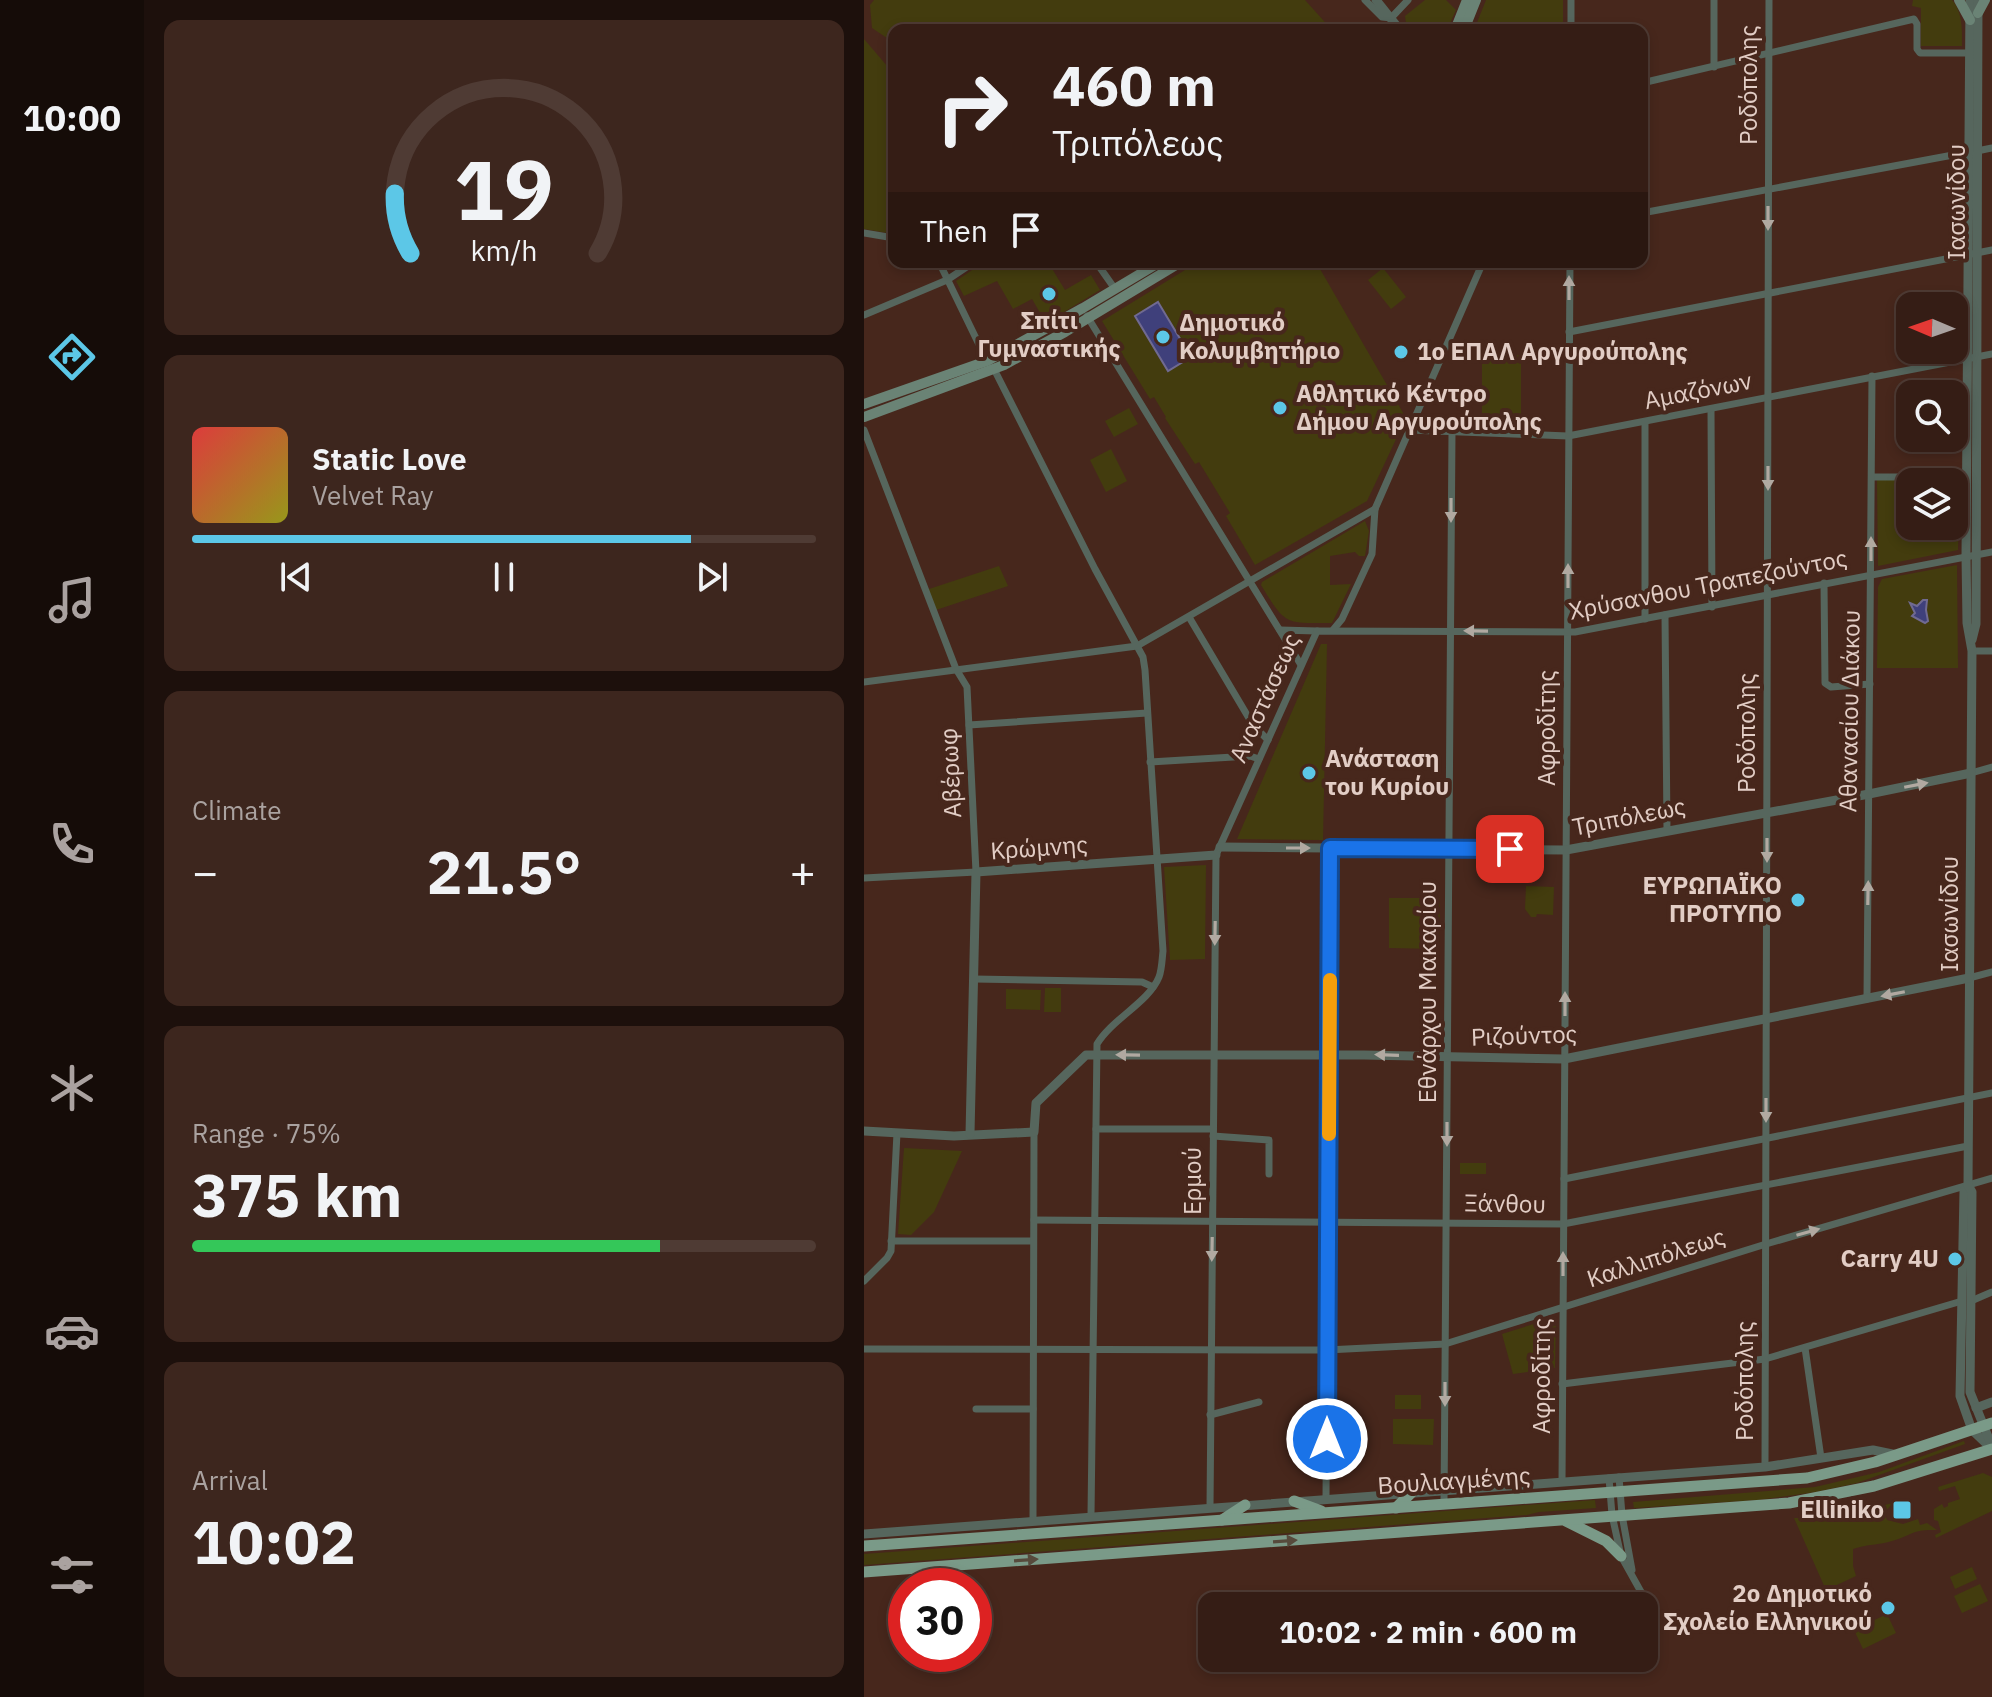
<!DOCTYPE html>
<html lang="en">
<head>
<meta charset="utf-8">
<style>
  :root { --surface:#351d15; --page:#3d261e; --text:#f1f3f6; --muted:#aaa2a0; --line:#4f3b34; --accent:#5cc7e7 }
  body { margin:0; font-family:"IBM Plex Sans",sans-serif; background:var(--page); color:var(--text); height:100vh; display:flex; flex-direction:column; font-size:30px; white-space:nowrap }
  * { box-sizing:border-box; margin:0 }
  p { font-size:26px; color:var(--muted) }
  .icon { flex:none; width:44px; height:44px; fill:none; stroke:currentColor; stroke-width:2; stroke-linecap:round; stroke-linejoin:round }
  .map { position:relative; flex:1; overflow:hidden }
  .side { display:flex; flex-direction:column; gap:20px; padding:20px; background:#1d100c; width:720px }
  .side>* { flex:none }
  .guide { position:absolute; left:24px; top:24px; width:760px; height:244px; border-radius:16px; box-shadow:0 4px 12px #0003,0 0 0 2px var(--line); background:#351d15; color:var(--text); overflow:hidden }
  .needle { width:52px; rotate:272deg }
  .buttons { position:absolute; left:1032px; top:292px; display:grid; gap:16px }
  .buttons a { display:grid; place-items:center; width:72px; height:72px; border-radius:16px; background:var(--surface); box-shadow:0 4px 12px #0003,0 0 0 2px var(--line); font-size:40px }
  .speed { position:absolute; left:24px; top:1568px; display:flex; gap:16px; font-size:40px; font-weight:700; text-align:center }
  .speed>* { display:grid; place-content:center; width:104px; height:104px; border-radius:50%; background:var(--surface); box-shadow:0 4px 12px #0003,0 0 0 2px var(--line); line-height:1 }
  .speed .limit { border:12px solid #d22; background:#fff; color:#111 }
  .pin { position:absolute; display:grid; place-items:center; width:68px; height:68px; color:#fff; margin:-34px; border-radius:16px; box-shadow:0 4px 12px #0006 }
  .me { position:absolute; width:88px; margin:-44px; rotate:0deg; stroke-linejoin:round; filter:drop-shadow(0 0 6px #0008) }
  .turn { display:flex; align-items:center; gap:28px; height:168px; padding:0 32px; font-size:36px }
  .turn .icon { width:104px; height:104px; stroke-width:2.5 }
  .turn b { display:block; font-size:56px; line-height:68px }
  .then { display:flex; align-items:center; height:76px; padding:0 32px; background:#0003; gap:16px; font-size:30px }
  .big { font-size:60px; font-weight:700; line-height:1.1 }
  .side .tile { flex:1; display:flex; flex-direction:column; justify-content:center; gap:12px; min-width:0; padding:0 28px; border-radius:16px; background:var(--page) }
  .side .dial { align-items:center; gap:0 }
  .dial svg { height:208px; overflow:visible; fill:none; stroke:var(--line); stroke-width:7; stroke-linecap:round; text-anchor:middle }
  .dial text { fill:var(--text); stroke:none }
  .song { display:flex; align-items:center; gap:24px }
  .cover { width:96px; height:96px; border-radius:12px; background:linear-gradient(135deg,hsl(0 70% 55%),hsl(60 70% 35%)) }
  .played { height:8px; border-radius:4px; background:linear-gradient(90deg,var(--accent) 80%,var(--line) 80%) }
  .keys { display:flex; justify-content:space-around; direction:ltr }
  .heat { display:flex; justify-content:space-between; align-items:center; font-size:44px; direction:ltr }
  .charge { height:12px; border-radius:6px; background:linear-gradient(90deg,#34c759 75%,var(--line) 0) }
  .trip { position:absolute; left:334px; top:1592px; width:460px; height:80px; border-radius:16px; background:var(--surface); box-shadow:0 4px 12px #0003,0 0 0 2px var(--line); font-weight:700; line-height:80px; text-align:center }
  main { display:flex; flex:1; min-height:0 }
  .menu { display:flex; flex-direction:column; width:144px; justify-content:space-around; align-items:center; background:#150c08; color:var(--muted) }
  .menu .icon { width:56px; height:56px }
  .menu .active { color:var(--accent) }
  .menu b { font-size:36px; color:var(--text) }
  .map>svg:first-child { display:block }
  .green { fill:#433c0e; fill-rule:evenodd }
  .water { fill:#3f407b; stroke:#706a91; stroke-width:2 }
  .lines { fill:none; stroke-linecap:round; stroke-linejoin:round }
  .minor { stroke:#56665d; stroke-width:7 }
  .tertiary { stroke:#56665d; stroke-width:9 }
  .secondary { stroke:#6a8375; stroke-width:10 }
  .primary { stroke:#7a9a88; stroke-width:11 }
  .oneway { fill:#b1a9a1 }
  .oneway2 { fill:#564a3c }
  .route-casing { stroke:#114b97; stroke-width:20 }
  .route { stroke:#1a73e8; stroke-width:14 }
  .slow { stroke:#f59e0b; stroke-width:14 }
  .poi-dot { fill:#5cc7e7; stroke:#47271c; stroke-width:3 }
  .labels { text-anchor:middle; stroke-width:8; stroke-linejoin:round; paint-order:stroke }
  .street-label { font-size:24px; fill:#e2cdc5; stroke:#47271c }
  .poi-label { font-size:24px; font-weight:bold; fill:#e2cdc5; stroke:#47271c; text-anchor:start }
</style>
</head>
<body>
<main>
<nav class="menu">
<b>10:00</b>
<svg class="icon active" aria-label="directions" viewBox="0 0 24 24"><path d="M12 3l9 9-9 9-9-9zM9 14v-3h6M13 9l2 2-2 2"/></svg>
<svg class="icon" aria-label="music" viewBox="0 0 24 24"><path d="M9 18V5l10-2v13"/><circle cx="6" cy="18" r="3"/><circle cx="16" cy="16" r="3"/></svg>
<svg class="icon" aria-label="phone" viewBox="0 0 24 24"><path d="M5 4h4l2 5-3 2q2 4 5 5l2-3 5 2v4C11 20 4 13 5 4z"/></svg>
<svg class="icon" aria-label="climate" viewBox="0 0 24 24"><path d="M12 3v18M4 7l16 10M4 17L20 7"/></svg>
<svg class="icon" aria-label="car" viewBox="0 0 24 24"><path d="M5 17H2v-5l4-1 3-4h7l3 4 3 1v5h-3M9 17h6M6 11h13"/><circle cx="7" cy="17" r="2"/><circle cx="17" cy="17" r="2"/></svg>
<svg class="icon" aria-label="filters" viewBox="0 0 24 24"><path d="M4 7h16M4 17h16"/><circle cx="9" cy="7" r="2"/><circle cx="15" cy="17" r="2"/></svg>
</nav>
<section class="side">
<div class="tile dial"><svg viewBox="0 0 100 80">
<path d="M14 69A42 42 0 1 1 86 69"/>
<path d="M14 69A42 42 0 0 1 8 46" stroke="#5cc7e7"/>
<text x="50" y="56" font-size="32" font-weight="700">19</text>
<text x="50" y="72" font-size="11">km/h</text>
</svg></div>
<div class="tile">
<div class="song"><i class="cover"></i><div><b>Static Love</b><p>Velvet Ray</p></div></div>
<div class="played"></div>
<div class="keys"><svg class="icon" aria-label="previous" viewBox="0 0 24 24"><path d="M18 5L8 12l10 7zM5 5v14"/></svg><svg class="icon" aria-label="pause" viewBox="0 0 24 24"><path d="M8 5v14M16 5v14"/></svg><svg class="icon" aria-label="next" viewBox="0 0 24 24"><path d="M6 5l10 7-10 7zM19 5v14"/></svg></div>
</div>
<div class="tile"><p>Climate</p>
<div class="heat"><a>−</a><b class="big">21.5°</b><a>+</a></div>
</div>
<div class="tile"><p>Range · 75%</p><b class="big">375 km</b><div class="charge"></div></div>
<div class="tile"><p>Arrival</p><b class="big">10:02</b></div>
</section>
<div class="map">
<svg width="1128" height="1697" viewBox="0 0 1128 1697">
  <rect width="100%" height="100%" fill="#47271c"/>
  <!-- green -->
  <g class="green">
    <polygon points="10,0 441,0 468,30 30,30 29,42 8,28 6,5"/>
    <polygon points="561,0 582,0 592,10 583,30 548,30 542,23 541,16"/>
    <polygon points="622,0 699,0 699,30 610,30"/>
    <path d="M1049 0H1088C1099 13 1098 30 1098 46H1057V8L1048 6Z"/>
    <polygon points="0,39 30,74 30,234 0,229"/>
    <polygon points="120,262 184,262 201,290 227,275 236,290 182,323 168,299 149,309 133,281 100,296 92,281"/>
    <polygon points="334,262 452,262 542,418 503,501 391,565 362,516 366,513 335,462 331,464 301,418 302,417 290,397 286,399 238,321"/>
    <polygon points="519,268 542,297 527,309 504,280"/>
    <polygon points="618,355 657,355 657,425 618,424"/>
    <polygon points="265,408 274,424 250,437 241,421"/>
    <polygon points="247,449 263,481 242,492 226,460"/>
    <path d="M1013 480H1096L1094 550 1014 566ZM1046 482H1090V526H1046Z"/>
    <path d="M501 521 505 531 501 556H495L491 552 466 556V585L487 584 468 623C421 623 422 626 397 585L398 582Z"/>
    <polygon points="1093,565 1094,668 1013,668 1014,587 1018,579"/>
    <polygon points="135,566 144,586 69,611 62,590"/>
    <polygon points="457,644 463,644 459,840 373,839"/>
    <polygon points="641,855 672,856 672,875 641,874"/>
    <polygon points="342,865 341,959 306,960 300,867"/>
    <polygon points="662,886 690,887 689,915 673,914 672,917 667,917 661,909"/>
    <polygon points="525,898 576,898 575,949 525,948"/>
    <polygon points="181,988 197,988 197,1012 180,1012"/>
    <polygon points="142,989 177,990 176,1010 142,1009"/>
    <polygon points="40,1148 98,1151 70,1212 47,1235 34,1234"/>
    <rect x="596" y="1163" width="26" height="11"/>
    <polygon points="692,1317 691,1368 649,1374 638,1334"/>
    <rect x="531" y="1395" width="26" height="14"/>
    <polygon points="529,1419 570,1419 569,1445 529,1444"/>
    <polygon points="1100,1441 1101,1444 993,1483 952,1492 894,1500 770,1508 769,1502 951,1487 1015,1472"/>
    <polygon points="1119,1473 1128,1477 1128,1511 1072,1538 1071,1535 1077,1532 1074,1521 1070,1520 1070,1509 1078,1504 1080,1508 1084,1506 1084,1503 1096,1499 1091,1486 1075,1491 1074,1487"/>
    <polygon points="731,1500 732,1508 675,1512 663,1515 0,1565 0,1554"/>
    <path d="M1029 1503 1020 1513 1023 1520 1039 1524 1054 1519 1056 1525 1063 1523 1073 1530C1047 1529 1049 1535 1028 1541 1016 1545 1003 1544 989 1549V1566L992 1576 962 1590 930 1518H966Z"/>
    <polygon points="1108,1567 1113,1579 1091,1589 1086,1577"/>
    <polygon points="1116,1584 1124,1601 1098,1613 1090,1596"/>
    <polygon points="1023,1614 1032,1633 999,1649 990,1630"/>
  </g>
  <!-- water -->
  <g class="water">
    <polygon points="294,302 327,357 304,371 271,316"/>
    <polygon points="1059,600 1063,600 1062,610 1064,621 1061,623 1048,616 1051,613 1046,603 1053,606"/>
  </g>
  <g class="lines">
    <!-- minor -->
    <g class="minor">
      <polyline points="501,0 518,17 527,18 544,0"/>
      <polyline points="707,30 707,0"/>
      <polyline points="850,67 850,0"/>
      <polyline points="778,83 1050,19 1053,24 1053,49 1056,53 1106,53"/>
      <polyline points="1113,151 1128,148"/>
      <polyline points="778,213 1105,152"/>
      <polyline points="0,233 30,238"/>
      <polyline points="75,262 123,361"/>
      <polyline points="232,262 251,289"/>
      <polyline points="0,315 83,280 110,262"/>
      <polyline points="223,316 437,665"/>
      <polyline points="705,332 1128,250"/>
      <path d="M130 369 231 569 279 657 281 670 299 951C298 959 298 969 295 977 285 1002 248 1019 233 1044L227 1515"/>
      <polyline points="847,409 848,607"/>
      <polyline points="0,430 92,669 103,687 112,872 0,878"/>
      <polyline points="545,430 704,436 1128,354"/>
      <polyline points="1008,477 1103,477"/>
      <polyline points="960,583 961,683 967,687 1006,684"/>
      <polyline points="801,615 803,830"/>
      <polyline points="325,617 389,725 404,740"/>
      <polyline points="781,619 781,422"/>
      <polyline points="416,630 453,631"/>
      <polyline points="469,630 478,619 508,554 511,509 619,262"/>
      <polyline points="1108,651 1128,651"/>
      <polyline points="0,682 273,646 511,509"/>
      <polyline points="105,725 283,713"/>
      <polyline points="286,762 386,756 395,759"/>
      <polyline points="1107,773 1128,767"/>
      <polyline points="1105,978 1128,972"/>
      <polyline points="110,979 278,982 289,987"/>
      <polyline points="1003,999 1008,376"/>
      <polyline points="232,1129 349,1129"/>
      <polyline points="349,1136 405,1140 405,1174"/>
      <polyline points="700,1179 1128,1093"/>
      <polyline points="170,1220 699,1224 1104,1146"/>
      <polyline points="27,1241 169,1241"/>
      <polyline points="0,1281 23,1258 27,1251 33,1133"/>
      <polyline points="1107,1301 1128,1292"/>
      <polyline points="941,1348 957,1458"/>
      <polyline points="0,1349 463,1350 581,1344 902,1244 1128,1178"/>
      <polyline points="698,1384 901,1359 1098,1301"/>
      <polyline points="112,1409 169,1409"/>
      <polyline points="346,1415 395,1402"/>
      <polyline points="901,1467 905,0"/>
      <polyline points="755,1477 758,1515 768,1570"/>
      <polyline points="745,1478 748,1515 757,1556 781,1599 789,1628"/>
      <polyline points="698,1482 706,262"/>
      <polyline points="462,1498 466,848"/>
      <polyline points="580,1504 588,432"/>
      <polyline points="346,1507 352,855 453,631 711,632 1128,552"/>
      <polyline points="169,1520 170,1132"/>
    </g>
    <!-- tertiary -->
    <g class="tertiary">
      <polyline points="512,0 536,30"/>
      <polyline points="1106,0 1102,556 1103,623 1108,651 1104,1185 1100,1191 1096,1396 1108,1430 1128,1449"/>
      <polyline points="1108,640 1112,624 1114,0"/>
      <polyline points="356,847 702,850 1005,794 1107,773"/>
      <polyline points="0,1131 90,1136 170,1132 172,1103 222,1055 500,1055 700,1059 1105,978"/>
      <polyline points="106,1134 112,872 352,855"/>
      <polyline points="1104,1185 1108,1192 1106,1392 1127,1444"/>
      <polyline points="1112,1408 1128,1402"/>
      <polyline points="0,1534 901,1467 1009,1450 1033,1455"/>
    </g>
    <!-- secondary -->
    <g class="secondary">
      <polyline points="1095,0 1106,20"/>
      <polyline points="1114,13 1121,0"/>
      <polyline points="591,30 603,0"/>
      <polyline points="600,30 612,0"/>
      <polyline points="0,404 123,361 219,308 296,262"/>
      <polyline points="0,417 140,365 201,332 317,262"/>
    </g>
    <!-- primary -->
    <g class="primary">
      <polyline points="430,1501 457,1511"/>
      <polyline points="532,1508 548,1492"/>
      <polyline points="358,1520 381,1505"/>
      <polyline points="702,1521 742,1541 757,1556"/>
      <polyline points="0,1546 943,1478 1011,1462 1128,1423"/>
      <polyline points="0,1572 925,1503 1010,1486 1128,1449"/>
    </g>
  </g>
  <!-- one-way arrows -->
  <defs><path id="oneway-solid" d="M-6-.8H1V-3.2L6.5 0L1 3.2V.8H-6Z" transform="scale(2)"/></defs>
  <g class="oneway">
    <use href="#oneway-solid" transform="translate(904 218) rotate(90)"/>
    <use href="#oneway-solid" transform="translate(705 288) rotate(-90)"/>
    <use href="#oneway-solid" transform="translate(904 478) rotate(90)"/>
    <use href="#oneway-solid" transform="translate(587 510) rotate(90)"/>
    <use href="#oneway-solid" transform="translate(1007 549) rotate(-90)"/>
    <use href="#oneway-solid" transform="translate(704 576) rotate(-90)"/>
    <use href="#oneway-solid" transform="translate(612 631) rotate(-179)"/>
    <use href="#oneway-solid" transform="translate(1052 785) rotate(-11)"/>
    <use href="#oneway-solid" transform="translate(434 848)"/>
    <use href="#oneway-solid" transform="translate(903 850) rotate(90)"/>
    <use href="#oneway-solid" transform="translate(1004 893) rotate(-89)"/>
    <use href="#oneway-solid" transform="translate(351 933) rotate(91)"/>
    <use href="#oneway-solid" transform="translate(1029 994) rotate(169)"/>
    <use href="#oneway-solid" transform="translate(701 1004) rotate(-90)"/>
    <use href="#oneway-solid" transform="translate(264 1055) rotate(-179)"/>
    <use href="#oneway-solid" transform="translate(523 1055) rotate(-178)"/>
    <use href="#oneway-solid" transform="translate(902 1110) rotate(90)"/>
    <use href="#oneway-solid" transform="translate(583 1134) rotate(90)"/>
    <use href="#oneway-solid" transform="translate(944 1232) rotate(-16)"/>
    <use href="#oneway-solid" transform="translate(348 1249) rotate(91)"/>
    <use href="#oneway-solid" transform="translate(699 1264) rotate(-90)"/>
    <use href="#oneway-solid" transform="translate(581 1394) rotate(90)"/>
  </g>
  <g class="oneway2">
    <use href="#oneway-solid" transform="translate(421 1541) rotate(-4)"/>
    <use href="#oneway-solid" transform="translate(162 1560) rotate(-4)"/>
  </g>
  <g class="lines">
    <defs>
      <polyline id="route" points="463,1439 466,848 646,849"/>
    </defs>
    <!-- route casing -->
    <use href="#route" class="route-casing"/>
    <!-- route -->
    <use href="#route" class="route"/>
    <!-- slow -->
    <polyline class="slow" points="465,1134 466,980"/>
  </g>
  <!-- markers -->
  <g class="poi-dot">
    <circle cx="185" cy="294" r="8"/>
    <circle cx="299" cy="337" r="8"/>
    <circle cx="537" cy="352" r="8"/>
    <circle cx="416" cy="408" r="8"/>
    <circle cx="445" cy="773" r="8"/>
    <circle cx="934" cy="900" r="8"/>
    <circle cx="1091" cy="1259" r="8"/>
    <rect x="1028" y="1500" width="20" height="20" rx="4"/>
    <circle cx="1024" cy="1608" r="8"/>
  </g>
  <g class="labels">
    <!-- street labels -->
    <g class="street-label">
      <text transform="translate(885 85) rotate(-90)" y="8">Ροδόπολης</text>
      <text transform="translate(1093 202) rotate(-90)" y="8">Ιασωνίδου</text>
      <text transform="translate(834 391) rotate(-11)" y="8">Αμαζόνων</text>
      <text transform="translate(844 585) rotate(-11)" y="8">Χρύσανθου Τραπεζούντος</text>
      <text transform="translate(401 698) rotate(-66)" y="8">Αναστάσεως</text>
      <text transform="translate(986 711) rotate(-89)" y="8">Αθανασίου Διάκου</text>
      <text transform="translate(683 728) rotate(-90)" y="8">Αφροδίτης</text>
      <text transform="translate(883 733) rotate(-90)" y="8">Ροδόπολης</text>
      <text transform="translate(87 773) rotate(-93)" y="8">Αβέρωφ</text>
      <text transform="translate(765 817) rotate(-11)" y="8">Τριπόλεως</text>
      <text transform="translate(175 848) rotate(-4)" y="8">Κρώμνης</text>
      <text transform="translate(1086 914) rotate(-90)" y="8">Ιασωνίδου</text>
      <text transform="translate(564 992) rotate(-90)" y="8">Εθνάρχου Μακαρίου</text>
      <text transform="translate(660 1036) rotate(-2)" y="8">Ριζούντος</text>
      <text transform="translate(329 1181) rotate(-90)" y="8">Ερμού</text>
      <text transform="translate(641 1204) rotate(1)" y="8">Ξάνθου</text>
      <text transform="translate(792 1258) rotate(-18)" y="8">Καλλιπόλεως</text>
      <text transform="translate(678 1376) rotate(-90)" y="8">Αφροδίτης</text>
      <text transform="translate(881 1381) rotate(-90)" y="8">Ροδόπολης</text>
      <text transform="translate(590 1481) rotate(-4)" y="8">Βουλιαγμένης</text>
    </g>
    <!-- poi labels -->
    <g class="poi-label">
      <text x="185" y="329" text-anchor="middle">Σπίτι<tspan x="185" dy="28">Γυμναστικής</tspan></text>
      <text x="315" y="331">Δημοτικό<tspan x="315" dy="28">Κολυμβητήριο</tspan></text>
      <text x="553" y="360">1o ΕΠΑΛ Αργυρούπολης</text>
      <text x="432" y="402">Αθλητικό Κέντρο<tspan x="432" dy="28">Δήμου Αργυρούπολης</tspan></text>
      <text x="461" y="767">Ανάσταση<tspan x="461" dy="28">του Κυρίου</tspan></text>
      <text x="918" y="894" text-anchor="end">ΕΥΡΩΠΑΪΚΟ<tspan x="918" dy="28">ΠΡΟΤΥΠΟ</tspan></text>
      <text x="1075" y="1267" text-anchor="end">Carry 4U</text>
      <text x="1020" y="1518" text-anchor="end">Elliniko</text>
      <text x="1008" y="1602" text-anchor="end">2ο Δημοτικό<tspan x="1008" dy="28">Σχολείο Ελληνικού</tspan></text>
    </g>
  </g>
</svg>
<div class="buttons">
<a><svg class="needle" viewBox="-14 -14 28 28"><path d="M0-13l5 13h-10z" fill="#e53935"/><path d="M0 13l5-13h-10z" fill="#aaa2a0"/></svg></a>
<a><svg class="icon" aria-label="search" viewBox="0 0 24 24"><circle cx="10" cy="10" r="6"/><path d="M15 15l6 6"/></svg></a>
<a><svg class="icon" aria-label="layers" viewBox="0 0 24 24"><path d="M12 4l9 5-9 5-9-5zM3 14l9 5 9-5"/></svg></a>
</div>
<div class="speed"><div class="limit">30</div></div>
<div class="pin" style="left:646px;top:849px;background:#d93025"><svg class="icon" aria-label="arrive" viewBox="0 0 24 24"><path d="M6 21V4h12l-3 4 3 4H6"/></svg></div>
<svg class="me" style="left:463px;top:1439px" viewBox="-20 -20 40 40"><circle r="17" fill="#1a73e8" stroke="#fff" stroke-width="3"/><path d="M0-11L8 9 0 5-8 9z" fill="#fff"/></svg>
<div class="trip">10:02 · 2 min · 600 m</div>
<div class="guide">
<div class="turn"><svg class="icon" aria-label="right" viewBox="0 0 24 24"><path d="M7 20v-9h11M14 6l5 5-5 5"/></svg><div><b>460 m</b>Τριπόλεως</div></div>
<div class="then">Then<svg class="icon" aria-label="arrive" viewBox="0 0 24 24"><path d="M6 21V4h12l-3 4 3 4H6"/></svg></div>
</div>
</div>
</main>
</body>
</html>
